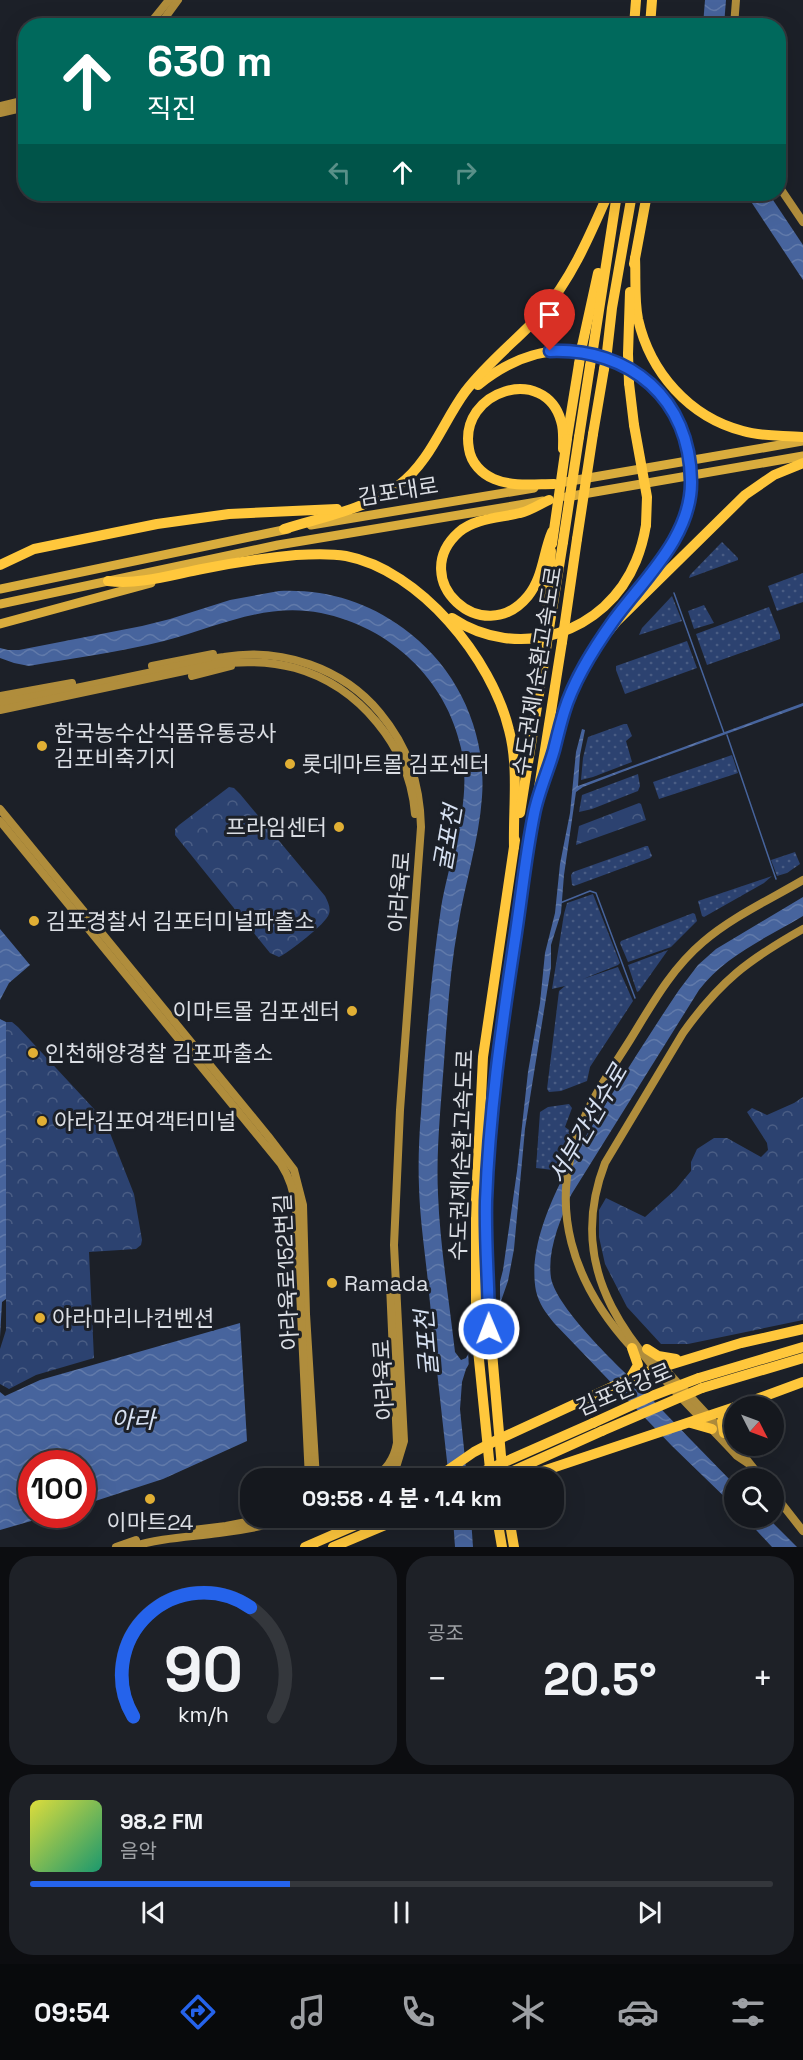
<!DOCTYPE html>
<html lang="ko">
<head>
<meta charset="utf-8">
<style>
  :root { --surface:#15181e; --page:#1e2127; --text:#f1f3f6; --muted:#9da0a4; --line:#34373c; --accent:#2563eb }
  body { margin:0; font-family:"Space Grotesk","Noto Sans KR",sans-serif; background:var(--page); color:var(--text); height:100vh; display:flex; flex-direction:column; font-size:22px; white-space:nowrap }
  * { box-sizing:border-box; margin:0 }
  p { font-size:20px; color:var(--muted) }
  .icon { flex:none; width:33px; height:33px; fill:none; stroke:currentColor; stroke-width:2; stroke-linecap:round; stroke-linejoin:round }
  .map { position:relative; height:1547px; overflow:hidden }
  .panel { display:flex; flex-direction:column; gap:9px; padding:9px; background:#0c0d10; flex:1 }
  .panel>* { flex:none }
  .guide { position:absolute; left:18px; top:18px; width:768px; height:183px; border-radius:24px; box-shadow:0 6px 24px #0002,0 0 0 2px var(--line); background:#00695c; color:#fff; overflow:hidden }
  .needle { width:39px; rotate:132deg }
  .controls { position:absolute; left:724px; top:1396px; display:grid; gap:12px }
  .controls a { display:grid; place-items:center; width:60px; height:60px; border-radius:50%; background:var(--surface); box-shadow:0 6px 24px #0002,0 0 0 2px var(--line); font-size:30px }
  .speed { position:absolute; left:18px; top:1450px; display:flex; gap:12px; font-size:30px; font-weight:700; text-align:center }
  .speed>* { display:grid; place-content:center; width:78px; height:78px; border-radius:50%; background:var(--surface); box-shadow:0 6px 24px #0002,0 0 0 2px var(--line); line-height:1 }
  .speed .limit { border:9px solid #d22; background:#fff; color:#111 }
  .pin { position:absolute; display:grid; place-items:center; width:51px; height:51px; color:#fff; margin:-62px -26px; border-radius:50% 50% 50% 0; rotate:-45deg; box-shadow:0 0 6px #0007 }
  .pin .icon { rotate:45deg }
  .me { position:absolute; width:66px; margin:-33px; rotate:359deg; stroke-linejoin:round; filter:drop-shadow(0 0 4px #0008) }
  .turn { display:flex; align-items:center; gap:21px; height:126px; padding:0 30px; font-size:27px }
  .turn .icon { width:78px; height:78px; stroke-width:2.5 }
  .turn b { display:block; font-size:42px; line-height:51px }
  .lanes { display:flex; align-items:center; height:57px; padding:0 30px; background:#0003; justify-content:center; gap:30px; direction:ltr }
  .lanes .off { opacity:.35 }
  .big { font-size:45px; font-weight:700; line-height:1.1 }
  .panel .widget { flex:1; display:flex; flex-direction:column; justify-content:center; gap:9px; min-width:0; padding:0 21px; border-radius:24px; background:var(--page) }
  .panel .dial { align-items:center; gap:0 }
  .dial svg { height:156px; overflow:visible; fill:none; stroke:var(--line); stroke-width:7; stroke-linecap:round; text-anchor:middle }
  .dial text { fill:var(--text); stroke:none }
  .song { display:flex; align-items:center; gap:18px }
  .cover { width:72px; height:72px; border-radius:9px; background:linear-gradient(135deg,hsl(60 70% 55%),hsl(160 70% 35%)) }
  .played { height:6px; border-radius:3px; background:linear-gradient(90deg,var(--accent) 35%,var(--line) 35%) }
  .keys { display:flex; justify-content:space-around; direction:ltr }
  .heat { display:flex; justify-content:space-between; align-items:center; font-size:33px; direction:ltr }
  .panel .tiles { flex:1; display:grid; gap:9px; grid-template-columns:1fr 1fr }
  .widget:last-child { grid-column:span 2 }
  .trip { position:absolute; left:240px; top:1468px; width:324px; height:60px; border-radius:24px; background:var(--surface); box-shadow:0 6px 24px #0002,0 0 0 2px var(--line); font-weight:700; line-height:60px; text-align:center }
  .menu { display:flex; height:96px; justify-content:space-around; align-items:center; background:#080a0c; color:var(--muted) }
  .menu .icon { width:42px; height:42px }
  .menu .active { color:var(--accent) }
  .menu b { font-size:27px; color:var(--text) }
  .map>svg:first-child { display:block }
  .grass { fill:url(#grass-dots) }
  .forest { fill:url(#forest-crowns) }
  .water { fill:url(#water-waves) }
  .pier { fill:#1c2028 }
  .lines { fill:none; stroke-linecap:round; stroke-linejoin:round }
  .stream { stroke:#47649d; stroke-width:1.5 }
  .secondary { stroke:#b08d3c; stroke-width:8 }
  .primary { stroke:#d9ac3d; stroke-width:9 }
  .highway { stroke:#ffc73c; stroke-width:10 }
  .highway-bridge { stroke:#ffc73c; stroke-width:10 }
  .route-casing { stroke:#184099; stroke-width:15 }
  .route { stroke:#2563eb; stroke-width:10 }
  .poi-dot { fill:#e1af34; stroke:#1c2028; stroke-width:2 }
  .labels { text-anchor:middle; stroke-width:6; stroke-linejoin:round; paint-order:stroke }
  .street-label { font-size:22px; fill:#dbdee4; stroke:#1c2028 }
  .poi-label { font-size:22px; fill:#dbdee4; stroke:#1c2028; text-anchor:start }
  .water-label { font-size:24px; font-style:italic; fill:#d7e1f2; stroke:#1c2028 }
</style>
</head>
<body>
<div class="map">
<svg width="803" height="1547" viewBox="0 0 803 1547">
  <defs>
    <pattern id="grass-dots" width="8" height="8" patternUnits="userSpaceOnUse" patternTransform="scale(1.5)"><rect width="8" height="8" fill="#2c4270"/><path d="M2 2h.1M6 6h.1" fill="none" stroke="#4a5d84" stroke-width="1.8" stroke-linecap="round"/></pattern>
    <pattern id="forest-crowns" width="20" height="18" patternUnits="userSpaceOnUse" patternTransform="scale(1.5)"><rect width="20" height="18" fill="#2c4270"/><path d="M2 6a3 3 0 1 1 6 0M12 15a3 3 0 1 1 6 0" fill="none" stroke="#4a5d84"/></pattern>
    <pattern id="water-waves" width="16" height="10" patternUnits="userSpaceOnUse" patternTransform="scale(1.5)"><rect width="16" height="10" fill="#47649d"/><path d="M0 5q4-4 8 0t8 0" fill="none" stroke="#617aaa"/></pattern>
  </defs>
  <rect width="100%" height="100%" fill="#1c2028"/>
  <!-- grass -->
  <g class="grass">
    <polygon points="722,542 738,558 738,560 689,578 690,575"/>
    <polygon points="803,573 803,602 777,611 768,586"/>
    <polygon points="672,596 682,621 639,635 642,628"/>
    <polygon points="704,605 714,623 694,629 688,611"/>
    <polygon points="769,607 780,635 780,639 707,665 696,634"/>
    <polygon points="687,641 697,668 625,694 616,670 616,666"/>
    <polygon points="624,724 627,724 632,736 626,741 632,762 593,777 581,780 583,758 588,737"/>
    <polygon points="732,755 738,773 659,799 653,782"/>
    <polygon points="638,774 640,786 638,791 592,809 579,812 582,795"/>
    <polygon points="646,846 648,846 652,856 650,858 574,886 572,885 571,875 573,872"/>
    <polygon points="795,852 800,864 787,873 777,876 771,860"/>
    <polygon points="772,876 764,883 704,917 702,916 698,901"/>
    <polygon points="593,894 620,963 618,965 583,979 618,967 633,1001 590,1067 587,1081 561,1091 549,1092 547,1089 559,991 565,986 552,989 564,914 567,903"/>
    <polygon points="693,913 695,914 697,921 671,947 628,962 620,943 621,941"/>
    <polygon points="668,950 639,991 637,992 628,965"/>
    <polygon points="569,1104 572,1108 565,1127 572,1132 568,1146 553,1170 536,1168 540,1112 548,1107"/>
  </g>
  <!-- forest -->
  <g class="forest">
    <path d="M229 787 234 788 240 794 325 896C328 902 331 908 329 914 326 924 288 953 279 957L270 953 175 835V829L179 825Z"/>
    <polygon points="639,803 641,804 646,820 576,845 579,826"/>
    <polygon points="6,1022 12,1022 18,1027 94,1109 108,1128 134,1194 142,1240 141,1245 136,1249 89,1252 94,1358 36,1375 9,1389 0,1384 0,1349 6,1330"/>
    <polygon points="803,1097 803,1320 688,1344 661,1344 627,1307 605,1264 599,1237 599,1210 606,1198 645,1217 676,1189 691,1171 691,1162 697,1149 714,1138 727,1138 761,1157 768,1150 767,1143 747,1112 752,1108 767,1115 794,1103"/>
  </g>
  <!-- water -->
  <g class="water">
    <polygon points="705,0 726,0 724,25 703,25"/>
    <polygon points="746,194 769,194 803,245 803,280"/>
    <path d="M279 591C325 589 366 601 403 628 456 666 487 730 482 797 479 840 465 883 458 926 450 970 447 1017 444 1062 441 1105 436 1150 438 1194 440 1246 449 1299 455 1352L461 1360 466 1358C482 1331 496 1301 503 1270L517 1171 528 1072 540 1003 545 953 555 913 560 864 570 813 576 752 582 729 585 730 580 755 578 786 803 703V706L630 769 583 787 576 792 564 875 561 913 551 945V967L525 1129 514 1249 508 1281 493 1324 466 1369 462 1382 460 1409 467 1479H449C442 1417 435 1355 429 1293 426 1258 420 1223 419 1187 418 1163 419 1137 421 1113 425 1045 431 975 441 908 450 854 473 803 461 748 446 679 390 627 321 613 265 602 217 627 164 641 119 652 74 658 29 666L14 663 0 658V648L8 650H19L142 626 170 619 230 600Z"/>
    <path d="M803 897V916C766 938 725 956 699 990L571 1195C560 1220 547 1251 551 1278 557 1309 619 1367 643 1390 673 1422 704 1453 735 1485V1507L672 1446 554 1323C546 1313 539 1304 536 1291 524 1229 581 1144 612 1094 634 1059 656 1024 679 990L698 965 716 949Z"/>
    <polygon points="0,929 30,965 9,983 0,1000"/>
    <polygon points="0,1019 6,1022 6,1299 2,1302 0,1337"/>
    <polygon points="240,1323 247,1441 163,1479 83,1505 82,1464 32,1464 32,1515 52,1515 0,1530 0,1392 5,1396 40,1380"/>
    <polygon points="453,1518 471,1518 473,1547 455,1547"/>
    <polygon points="745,1518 768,1518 797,1547 772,1547"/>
  </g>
  <!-- pier -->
  <polygon class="pier" points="500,1269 500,1315 489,1339 469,1370 468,1349 491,1304"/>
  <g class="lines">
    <!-- stream -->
    <g class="stream">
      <polyline points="674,593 724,733"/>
      <polyline points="727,735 776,879"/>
      <polyline points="560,903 590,891 596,893 635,998"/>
    </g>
    <!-- secondary -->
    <g class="secondary">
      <polyline points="148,26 169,0"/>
      <polyline points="159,26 178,0"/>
      <polyline points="734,26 736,0"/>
      <polyline points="0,106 26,100"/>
      <polyline points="0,113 26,107"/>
      <polyline points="778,185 803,222"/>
      <polyline points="152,666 213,654"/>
      <polyline points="192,676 231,666"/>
      <polyline points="0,696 72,683"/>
      <path d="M0 703C48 694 96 684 143 674 170 668 197 661 224 657 281 647 343 668 380 713 408 747 420 783 421 827L400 1110 394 1245 404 1441 397 1464 384 1479"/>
      <path d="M0 710 217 664C243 661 269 661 295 668 359 686 410 747 415 814"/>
      <polyline points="0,809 268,1136 294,1170 303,1205 306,1314 316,1479"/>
      <path d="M0 821 281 1164C290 1178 294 1191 296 1208L309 1479"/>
      <path d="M632 1348C573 1284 546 1206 582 1123 594 1094 613 1067 630 1040 651 1006 671 969 703 942 732 917 769 900 803 880"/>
      <polyline points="651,1354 735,1445"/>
      <polyline points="736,1446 762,1479"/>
      <path d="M749 1464 737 1456C659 1371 555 1293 605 1163L683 1033C720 981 748 960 803 929"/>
      <path d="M372 1479C386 1470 394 1460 397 1443L390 1285"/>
      <polyline points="774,1494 803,1531"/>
      <polyline points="193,1530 226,1526 266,1518"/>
      <polyline points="116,1547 136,1540"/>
      <path d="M131 1547C160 1538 189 1537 219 1533 244 1530 269 1525 293 1518"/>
    </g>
    <!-- primary -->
    <g class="primary">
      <polyline points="565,482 803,441"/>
      <polyline points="566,497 803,456"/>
      <polyline points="311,525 534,488"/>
      <polyline points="0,589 288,529"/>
      <polyline points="0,604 278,545 543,501"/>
      <polyline points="0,624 151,583"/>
    </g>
    <!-- highway -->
    <g class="highway">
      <polyline points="634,26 636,0"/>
      <polyline points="650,26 652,0"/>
      <path d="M635 258C636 278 634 299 638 319 650 372 689 417 743 431 763 437 783 435 803 437"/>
      <polyline points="634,264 647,194"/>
      <polyline points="582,346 598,273"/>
      <polyline points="593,349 617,194"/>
      <polyline points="607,352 612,308 632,194"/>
      <polyline points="628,354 630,292"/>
      <polyline points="629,383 634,425"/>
      <path d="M478 385C549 328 628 343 678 419"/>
      <polyline points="593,434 604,369"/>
      <polyline points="579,437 590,366"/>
      <polyline points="567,438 579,364"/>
      <path d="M554 484C535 484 512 487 494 479 482 474 471 463 469 449 458 390 545 364 561 421 564 430 563 440 563 449"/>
      <path d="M549 500C540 504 530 511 520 513 500 518 475 518 459 532 406 579 483 651 528 596 543 578 543 553 552 532"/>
      <path d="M284 529C323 517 366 509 399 485 430 462 443 422 465 392 487 363 517 340 542 313 572 278 590 235 608 194"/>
      <polyline points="0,565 34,549 157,524 229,514 337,509"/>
      <path d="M108 581C139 585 171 575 202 569 232 563 265 558 296 555 312 554 329 553 346 556 420 570 492 659 509 730 519 768 513 808 514 847"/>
      <polyline points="628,601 665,553 685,516"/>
      <polyline points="547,605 551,551"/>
      <path d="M452 618C518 662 606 634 636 561 641 549 644 537 646 525"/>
      <polyline points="564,629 577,539"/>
      <polyline points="548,635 563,542"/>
      <polyline points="546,775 563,714 575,684 595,648 616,622 745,495 774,475 803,463"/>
      <polyline points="520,813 546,650"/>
      <polyline points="476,1201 483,1057 515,840"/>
      <polyline points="486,1201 497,1054 562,642"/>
      <polyline points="647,1349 658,1356 676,1359"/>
      <polyline points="631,1377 638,1365 632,1348"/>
      <polyline points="699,1378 803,1347"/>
      <polyline points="702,1388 803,1358"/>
      <polyline points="735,1407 803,1382"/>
      <polyline points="691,1423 712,1429"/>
      <polyline points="724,1433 722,1421 725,1411"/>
      <polyline points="435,1479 474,1452 497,1440 640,1374 741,1343 803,1329"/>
      <polyline points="466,1479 593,1423"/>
      <polyline points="495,1479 602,1431"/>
      <polyline points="519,1479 735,1407"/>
      <polyline points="497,1518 502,1547"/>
      <polyline points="509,1518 514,1547"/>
      <polyline points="305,1547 372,1518"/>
      <polyline points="333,1547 402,1518"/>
    </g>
    <!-- highway-bridge -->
    <g class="highway-bridge">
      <polyline points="628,354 629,383"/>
      <polyline points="579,364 582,346"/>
      <polyline points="590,366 593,349"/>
      <polyline points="604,369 607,352"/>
      <path d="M678 419C691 450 696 484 685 516"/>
      <polyline points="634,425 647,497 646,525"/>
      <polyline points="577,539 593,434"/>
      <polyline points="563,542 579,437"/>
      <polyline points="552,544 567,439"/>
      <polyline points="562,642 564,629"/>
      <polyline points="546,650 548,635"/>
      <polyline points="476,1201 476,1330 491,1479"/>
      <polyline points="486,1201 490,1329 503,1479"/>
      <polyline points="593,1423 652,1396 699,1378"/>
      <polyline points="602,1431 702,1388"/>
    </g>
  </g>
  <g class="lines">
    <defs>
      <path id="route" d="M489 1329C489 1287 485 1244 486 1201 489 1116 501 1031 514 946 521 902 525 858 534 814 538 793 548 771 554 750 557 738 560 725 564 712 574 679 594 648 614 620 644 579 692 536 691 481 690 399 631 348 550 351"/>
    </defs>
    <!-- route casing -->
    <use href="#route" class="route-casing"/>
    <!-- route -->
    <use href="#route" class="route"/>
  </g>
  <!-- markers -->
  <g class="poi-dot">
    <circle cx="42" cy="746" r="6"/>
    <circle cx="290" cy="764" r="6"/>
    <circle cx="339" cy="827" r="6"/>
    <circle cx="34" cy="921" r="6"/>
    <circle cx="352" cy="1011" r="6"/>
    <circle cx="33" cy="1053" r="6"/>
    <circle cx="42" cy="1121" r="6"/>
    <circle cx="332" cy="1283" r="6"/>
    <circle cx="40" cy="1318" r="6"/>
    <circle cx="150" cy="1499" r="6"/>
  </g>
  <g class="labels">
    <!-- street labels -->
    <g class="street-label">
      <text transform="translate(398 491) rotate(-9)" y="8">김포대로</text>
      <text transform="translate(537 671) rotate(-81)" y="8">수도권제1순환고속도로</text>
      <text transform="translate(399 892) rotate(-86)" y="8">아라육로</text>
      <text transform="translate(461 1155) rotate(-88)" y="8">수도권제1순환고속도로</text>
      <text transform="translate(286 1272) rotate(-93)" y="8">아라육로152번길</text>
      <text transform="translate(383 1380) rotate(-93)" y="8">아라육로</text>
      <text transform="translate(624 1389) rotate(-23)" y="8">김포한강로</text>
    </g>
    <!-- poi labels -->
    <g class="poi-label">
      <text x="54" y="741">한국농수산식품유통공사<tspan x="54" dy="25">김포비축기지</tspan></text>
      <text x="302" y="772">롯데마트몰 김포센터</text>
      <text x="327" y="835" text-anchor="end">프라임센터</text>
      <text x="46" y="929">김포경찰서 김포터미널파출소</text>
      <text x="340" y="1019" text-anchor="end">이마트몰 김포센터</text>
      <text x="45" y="1061">인천해양경찰 김포파출소</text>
      <text x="54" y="1129">아라김포여객터미널</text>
      <text x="344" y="1291">Ramada</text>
      <text x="52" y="1326">아라마리나컨벤션</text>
      <text x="150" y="1530" text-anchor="middle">이마트24</text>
    </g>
    <!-- water labels -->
    <g class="water-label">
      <text transform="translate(448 838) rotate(-80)" y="8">굴포천</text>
      <text transform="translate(588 1124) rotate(-60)" y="8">서부간선수로</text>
      <text transform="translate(427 1343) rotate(-95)" y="8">굴포천</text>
      <text x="133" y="1428">아라</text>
    </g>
  </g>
</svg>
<div class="controls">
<a><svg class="needle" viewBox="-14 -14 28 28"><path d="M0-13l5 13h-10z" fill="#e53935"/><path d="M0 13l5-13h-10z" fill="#9da0a4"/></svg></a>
<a><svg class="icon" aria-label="search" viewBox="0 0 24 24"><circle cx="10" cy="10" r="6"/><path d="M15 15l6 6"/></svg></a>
</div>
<div class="speed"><div class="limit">100</div></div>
<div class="pin" style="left:550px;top:351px;background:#d93025"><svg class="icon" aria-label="arrive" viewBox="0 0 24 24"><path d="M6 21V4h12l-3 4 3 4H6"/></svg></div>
<svg class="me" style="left:489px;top:1329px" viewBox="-20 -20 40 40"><circle r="17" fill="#2563eb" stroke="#fff" stroke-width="3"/><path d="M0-11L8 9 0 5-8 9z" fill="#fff"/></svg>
<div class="trip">09:58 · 4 분 · 1.4 km</div>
<div class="guide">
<div class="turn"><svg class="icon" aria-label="ahead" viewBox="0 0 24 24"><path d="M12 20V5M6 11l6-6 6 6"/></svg><div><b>630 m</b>직진</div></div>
<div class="lanes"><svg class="icon off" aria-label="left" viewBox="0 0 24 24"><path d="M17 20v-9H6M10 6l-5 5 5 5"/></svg><svg class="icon" aria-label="ahead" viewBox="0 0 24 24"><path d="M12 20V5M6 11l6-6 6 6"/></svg><svg class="icon off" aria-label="right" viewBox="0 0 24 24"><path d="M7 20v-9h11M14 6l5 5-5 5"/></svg></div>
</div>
</div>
<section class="panel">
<div class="tiles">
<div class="widget dial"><svg viewBox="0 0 100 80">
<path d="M14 69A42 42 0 1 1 86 69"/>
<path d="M14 69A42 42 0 0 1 74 13" stroke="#2563eb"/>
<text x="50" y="56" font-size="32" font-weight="700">90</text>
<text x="50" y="72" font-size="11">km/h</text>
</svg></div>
<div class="widget"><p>공조</p>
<div class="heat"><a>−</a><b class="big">20.5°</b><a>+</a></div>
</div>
<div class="widget">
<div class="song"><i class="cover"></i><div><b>98.2 FM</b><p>음악</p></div></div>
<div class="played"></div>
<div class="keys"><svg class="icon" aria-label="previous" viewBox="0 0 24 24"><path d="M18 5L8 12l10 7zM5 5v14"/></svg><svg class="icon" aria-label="pause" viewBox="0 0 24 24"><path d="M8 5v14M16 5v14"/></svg><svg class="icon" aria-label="next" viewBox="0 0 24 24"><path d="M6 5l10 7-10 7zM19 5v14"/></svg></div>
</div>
</div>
</section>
<nav class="menu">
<b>09:54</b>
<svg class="icon active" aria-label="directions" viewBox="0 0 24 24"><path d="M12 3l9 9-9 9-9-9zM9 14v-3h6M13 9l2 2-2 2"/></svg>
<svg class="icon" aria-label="music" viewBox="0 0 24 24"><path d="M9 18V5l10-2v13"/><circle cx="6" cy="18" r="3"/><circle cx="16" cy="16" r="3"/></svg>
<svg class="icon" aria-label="phone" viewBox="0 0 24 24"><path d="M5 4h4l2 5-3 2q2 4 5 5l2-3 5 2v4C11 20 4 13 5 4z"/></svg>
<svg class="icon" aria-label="climate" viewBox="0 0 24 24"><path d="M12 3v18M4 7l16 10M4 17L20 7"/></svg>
<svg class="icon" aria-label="car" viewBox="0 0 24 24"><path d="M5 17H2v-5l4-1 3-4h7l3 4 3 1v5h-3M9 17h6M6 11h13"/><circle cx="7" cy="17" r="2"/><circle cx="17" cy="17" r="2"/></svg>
<svg class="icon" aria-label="filters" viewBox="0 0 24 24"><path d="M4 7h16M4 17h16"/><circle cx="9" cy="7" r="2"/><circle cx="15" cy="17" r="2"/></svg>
</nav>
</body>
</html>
